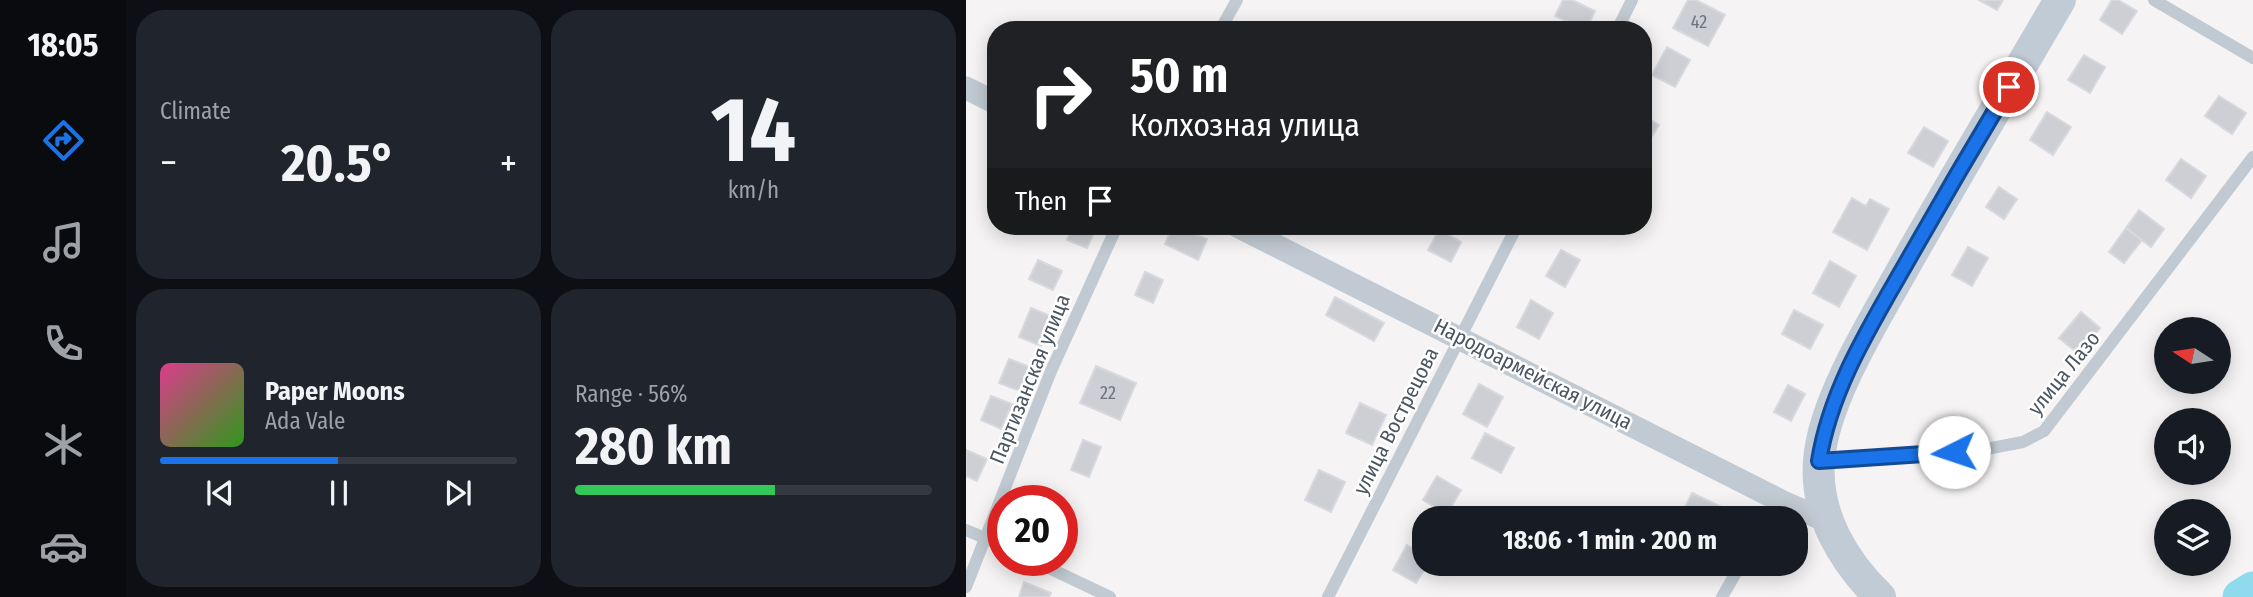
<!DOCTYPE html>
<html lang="en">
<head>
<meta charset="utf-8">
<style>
  :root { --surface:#171b24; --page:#20242c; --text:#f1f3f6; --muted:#9ea1a6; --line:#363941; --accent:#1a73e8 }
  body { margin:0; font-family:"Fira Sans Condensed",sans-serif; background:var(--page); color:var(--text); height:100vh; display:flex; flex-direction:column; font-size:26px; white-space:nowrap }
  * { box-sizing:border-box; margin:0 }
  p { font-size:23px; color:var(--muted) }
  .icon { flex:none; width:38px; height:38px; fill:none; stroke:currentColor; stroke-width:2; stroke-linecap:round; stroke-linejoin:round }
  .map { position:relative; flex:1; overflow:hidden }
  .drawer { display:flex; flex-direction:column; gap:10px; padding:10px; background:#0d0f14; width:840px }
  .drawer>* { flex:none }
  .banner { position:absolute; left:21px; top:21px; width:665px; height:214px; border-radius:28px; box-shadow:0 4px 18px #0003; background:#202124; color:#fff; overflow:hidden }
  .needle { width:46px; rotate:282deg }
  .tools { position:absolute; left:1188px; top:317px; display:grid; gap:14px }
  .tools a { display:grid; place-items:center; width:77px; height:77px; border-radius:50%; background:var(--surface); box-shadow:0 4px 18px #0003; font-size:35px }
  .speed { position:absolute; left:21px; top:485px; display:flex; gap:14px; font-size:35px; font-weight:700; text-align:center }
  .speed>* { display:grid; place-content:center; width:91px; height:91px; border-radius:50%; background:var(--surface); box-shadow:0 4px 18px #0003; line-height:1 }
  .speed .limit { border:10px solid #d22; background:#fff; color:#111 }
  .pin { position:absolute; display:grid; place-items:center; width:60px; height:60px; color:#fff; margin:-30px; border:4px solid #fff; border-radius:50%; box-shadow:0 2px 7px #0007 }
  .me { position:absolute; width:77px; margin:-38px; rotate:266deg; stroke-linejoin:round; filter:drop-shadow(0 0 5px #0008) }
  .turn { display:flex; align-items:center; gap:24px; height:147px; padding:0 28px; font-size:32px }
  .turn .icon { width:91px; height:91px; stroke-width:2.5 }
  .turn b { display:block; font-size:49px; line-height:60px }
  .then { display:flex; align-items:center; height:66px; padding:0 28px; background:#0003; gap:14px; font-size:26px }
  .big { font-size:52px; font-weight:700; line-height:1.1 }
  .drawer .tile { flex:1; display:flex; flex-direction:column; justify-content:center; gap:10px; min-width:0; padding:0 24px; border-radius:28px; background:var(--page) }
  .drawer .dial { align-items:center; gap:0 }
  .dial b { font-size:91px; line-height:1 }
  .song { display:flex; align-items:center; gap:21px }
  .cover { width:84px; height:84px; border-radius:10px; background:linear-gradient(135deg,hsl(330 70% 55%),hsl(110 70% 35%)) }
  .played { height:7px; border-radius:4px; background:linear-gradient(90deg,var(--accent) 50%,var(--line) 50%) }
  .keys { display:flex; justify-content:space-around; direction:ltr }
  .heat { display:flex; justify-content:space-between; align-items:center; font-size:38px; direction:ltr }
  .charge { height:10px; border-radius:5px; background:linear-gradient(90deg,#34c759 56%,var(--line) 0) }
  .drawer .tiles { flex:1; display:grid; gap:10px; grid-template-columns:repeat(2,1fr) }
  .trip { position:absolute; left:446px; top:506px; width:396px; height:70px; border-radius:28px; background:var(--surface); box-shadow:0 4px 18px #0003; font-weight:700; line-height:70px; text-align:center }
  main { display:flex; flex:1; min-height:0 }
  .tabs { display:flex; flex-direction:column; width:126px; justify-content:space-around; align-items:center; background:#090b0e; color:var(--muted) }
  .tabs .icon { width:49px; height:49px }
  .tabs .on { color:var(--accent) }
  .tabs b { font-size:32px; color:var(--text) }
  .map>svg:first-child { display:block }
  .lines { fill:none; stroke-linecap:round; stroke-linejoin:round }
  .river { stroke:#90daee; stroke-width:35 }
  .building { fill:#cdcfd5; stroke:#d7d9de; stroke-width:2 }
  .lane { stroke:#c1cad2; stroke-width:12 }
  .street { stroke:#c1cad2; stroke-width:23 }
  .secondary { stroke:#c1cbd6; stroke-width:32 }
  .route-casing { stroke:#114b97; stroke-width:18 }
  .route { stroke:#1a73e8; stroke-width:12 }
  .labels { text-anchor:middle; stroke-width:5; stroke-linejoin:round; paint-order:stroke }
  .number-label { font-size:18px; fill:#6b747e }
  .street-label { font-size:21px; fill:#4a5661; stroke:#fff }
</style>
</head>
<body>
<main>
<nav class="tabs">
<b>18:05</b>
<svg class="icon on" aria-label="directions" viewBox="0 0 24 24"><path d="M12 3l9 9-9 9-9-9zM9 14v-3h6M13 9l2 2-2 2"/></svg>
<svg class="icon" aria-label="music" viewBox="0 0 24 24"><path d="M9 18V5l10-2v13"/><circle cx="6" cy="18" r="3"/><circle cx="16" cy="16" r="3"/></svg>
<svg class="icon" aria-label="phone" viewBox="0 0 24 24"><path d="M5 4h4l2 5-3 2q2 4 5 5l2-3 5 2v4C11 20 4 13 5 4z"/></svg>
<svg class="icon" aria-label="climate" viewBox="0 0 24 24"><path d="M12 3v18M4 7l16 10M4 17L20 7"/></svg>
<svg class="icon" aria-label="car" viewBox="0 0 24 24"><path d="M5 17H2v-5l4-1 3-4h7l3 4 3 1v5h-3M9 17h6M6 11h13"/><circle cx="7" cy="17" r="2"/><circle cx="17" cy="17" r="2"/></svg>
</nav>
<section class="drawer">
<div class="tiles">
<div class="tile"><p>Climate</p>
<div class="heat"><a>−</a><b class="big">20.5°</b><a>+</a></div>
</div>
<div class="tile dial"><b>14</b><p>km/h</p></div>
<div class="tile">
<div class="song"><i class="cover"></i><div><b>Paper Moons</b><p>Ada Vale</p></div></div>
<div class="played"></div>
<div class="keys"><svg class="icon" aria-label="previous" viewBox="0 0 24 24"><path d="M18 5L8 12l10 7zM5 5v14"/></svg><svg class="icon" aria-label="pause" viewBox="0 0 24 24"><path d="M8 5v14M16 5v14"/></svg><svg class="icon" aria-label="next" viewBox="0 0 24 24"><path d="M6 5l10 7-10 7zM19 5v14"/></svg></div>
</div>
<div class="tile"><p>Range · 56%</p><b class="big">280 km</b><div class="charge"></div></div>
</div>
</section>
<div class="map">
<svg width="1287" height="597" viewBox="0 0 1287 597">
  <rect width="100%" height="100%" fill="#f5f3f3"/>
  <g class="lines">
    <!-- river -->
    <polyline class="river" points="1274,597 1287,589"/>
  </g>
  <!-- building -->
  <g class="building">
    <polygon points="597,0 606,0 629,11 620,30 589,16"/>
    <polygon points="722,0 730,0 759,15 742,46 707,28"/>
    <polygon points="1013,0 1037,0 1031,10"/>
    <polygon points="1146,0 1152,0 1171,11 1156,34 1134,20"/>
    <polygon points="701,47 724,60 709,87 686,75"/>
    <polygon points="1118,55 1139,67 1124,93 1102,80"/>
    <polygon points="1253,96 1280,113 1266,134 1239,116"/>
    <polygon points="1081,112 1105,127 1087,155 1064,140"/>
    <polygon points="677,115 693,125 677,150"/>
    <polygon points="958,127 982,141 967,167 942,153"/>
    <polygon points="1215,159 1240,176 1225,198 1200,180"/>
    <polygon points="1033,187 1051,199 1038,219 1020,207"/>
    <polygon points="886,198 900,206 904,199 923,209 901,250 867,232"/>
    <polygon points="1173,210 1198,229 1185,247 1160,228"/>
    <polygon points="107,226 131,226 121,248 101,240"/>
    <polygon points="207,226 241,239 232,260 199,244"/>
    <polygon points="1160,228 1176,240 1158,263 1143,252"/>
    <polygon points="473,230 495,242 485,262 462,250"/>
    <polygon points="1002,247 1022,258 1006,286 986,275"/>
    <polygon points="595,250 614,260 599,287 580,276"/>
    <polygon points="72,260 96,271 87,290 63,279"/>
    <polygon points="864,261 890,276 873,307 847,293"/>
    <polygon points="179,272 197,280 187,303 169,295"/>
    <polygon points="369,297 418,323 408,341 360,315"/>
    <polygon points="565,300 587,313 573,339 551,327"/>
    <polygon points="65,308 87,317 75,346 53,337"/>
    <polygon points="828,310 857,325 844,349 816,334"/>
    <polygon points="1115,312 1134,328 1113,354 1093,338"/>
    <polygon points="43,359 64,367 54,391 33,383"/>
    <polygon points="130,366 170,383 154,420 114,403"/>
    <polygon points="513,384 537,397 521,427 497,414"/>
    <polygon points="822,385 839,394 825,421 808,412"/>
    <polygon points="25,396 46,404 35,429 15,420"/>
    <polygon points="394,403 420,415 406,445 380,433"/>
    <polygon points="519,433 548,448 535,473 506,458"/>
    <polygon points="117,440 135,447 123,477 105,470"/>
    <polygon points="0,450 21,459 11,481 0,476"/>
    <polygon points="353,470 379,482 365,512 339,500"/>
    <polygon points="471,476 495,490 481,514 457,500"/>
    <polygon points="726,493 764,511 761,518 714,518"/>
    <polygon points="96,523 108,527 98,555 96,554"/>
    <polygon points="441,545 458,555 458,564 462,564 450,583 427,570"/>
    <polygon points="58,582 85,593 83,597 53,597"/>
  </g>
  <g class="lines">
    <!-- lane -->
    <g class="lane">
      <polyline points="1188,0 1287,58"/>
      <polyline points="254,30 271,0"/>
      <polyline points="651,30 666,0"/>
      <polyline points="853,461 1015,450 1057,442 1078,431 1287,157"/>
      <polyline points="806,518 817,502"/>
      <polyline points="0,530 37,546"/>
      <polyline points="66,560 144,597"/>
      <polyline points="0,587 85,371 151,226"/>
      <polyline points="362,597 551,226"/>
      <polyline points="756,597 775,564"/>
    </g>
    <!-- street -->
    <g class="street">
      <polyline points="0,88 30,103"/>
      <polyline points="271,226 817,502 863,522"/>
    </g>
    <!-- secondary -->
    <path class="secondary" d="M914 597C877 561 849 514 853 461 857 401 909 319 938 267 989 177 1042 89 1094 0"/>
  </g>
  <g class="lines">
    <defs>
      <path id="route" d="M988 452 853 461C864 391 903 328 938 267 972 207 1007 147 1043 87"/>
    </defs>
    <!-- route casing -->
    <use href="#route" class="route-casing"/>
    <!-- route -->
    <use href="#route" class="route"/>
  </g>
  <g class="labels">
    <!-- number labels -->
    <g class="number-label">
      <text x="733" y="28">42</text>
      <text x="142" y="399">22</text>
    </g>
    <!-- street labels -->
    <g class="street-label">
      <text transform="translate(1098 373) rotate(-51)" y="7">улица Лазо</text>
      <text transform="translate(567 374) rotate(27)" y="7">Народоармейская улица</text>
      <text transform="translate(64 379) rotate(-68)" y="7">Партизанская улица</text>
      <text transform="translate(430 421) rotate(-63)" y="7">улица Вострецова</text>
    </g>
  </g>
</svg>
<div class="tools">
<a><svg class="needle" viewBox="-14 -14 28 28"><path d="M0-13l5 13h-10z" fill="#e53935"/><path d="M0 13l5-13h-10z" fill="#9ea1a6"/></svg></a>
<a><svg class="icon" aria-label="sound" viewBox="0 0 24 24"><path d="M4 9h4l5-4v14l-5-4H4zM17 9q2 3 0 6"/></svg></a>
<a><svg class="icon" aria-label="layers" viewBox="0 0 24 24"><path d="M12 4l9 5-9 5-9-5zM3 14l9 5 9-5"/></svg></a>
</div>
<div class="speed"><div class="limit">20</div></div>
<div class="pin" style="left:1043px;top:87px;background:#d93025"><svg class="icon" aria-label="arrive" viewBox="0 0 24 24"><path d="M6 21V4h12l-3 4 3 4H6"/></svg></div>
<svg class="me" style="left:988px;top:452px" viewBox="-20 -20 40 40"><circle r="19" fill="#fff"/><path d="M0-13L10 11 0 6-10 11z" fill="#1a73e8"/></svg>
<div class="trip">18:06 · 1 min · 200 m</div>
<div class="banner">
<div class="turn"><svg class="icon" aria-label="right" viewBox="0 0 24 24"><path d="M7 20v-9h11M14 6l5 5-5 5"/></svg><div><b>50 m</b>Колхозная улица</div></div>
<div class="then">Then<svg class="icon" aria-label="arrive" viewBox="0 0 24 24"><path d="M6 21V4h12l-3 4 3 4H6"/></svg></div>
</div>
</div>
</main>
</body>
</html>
